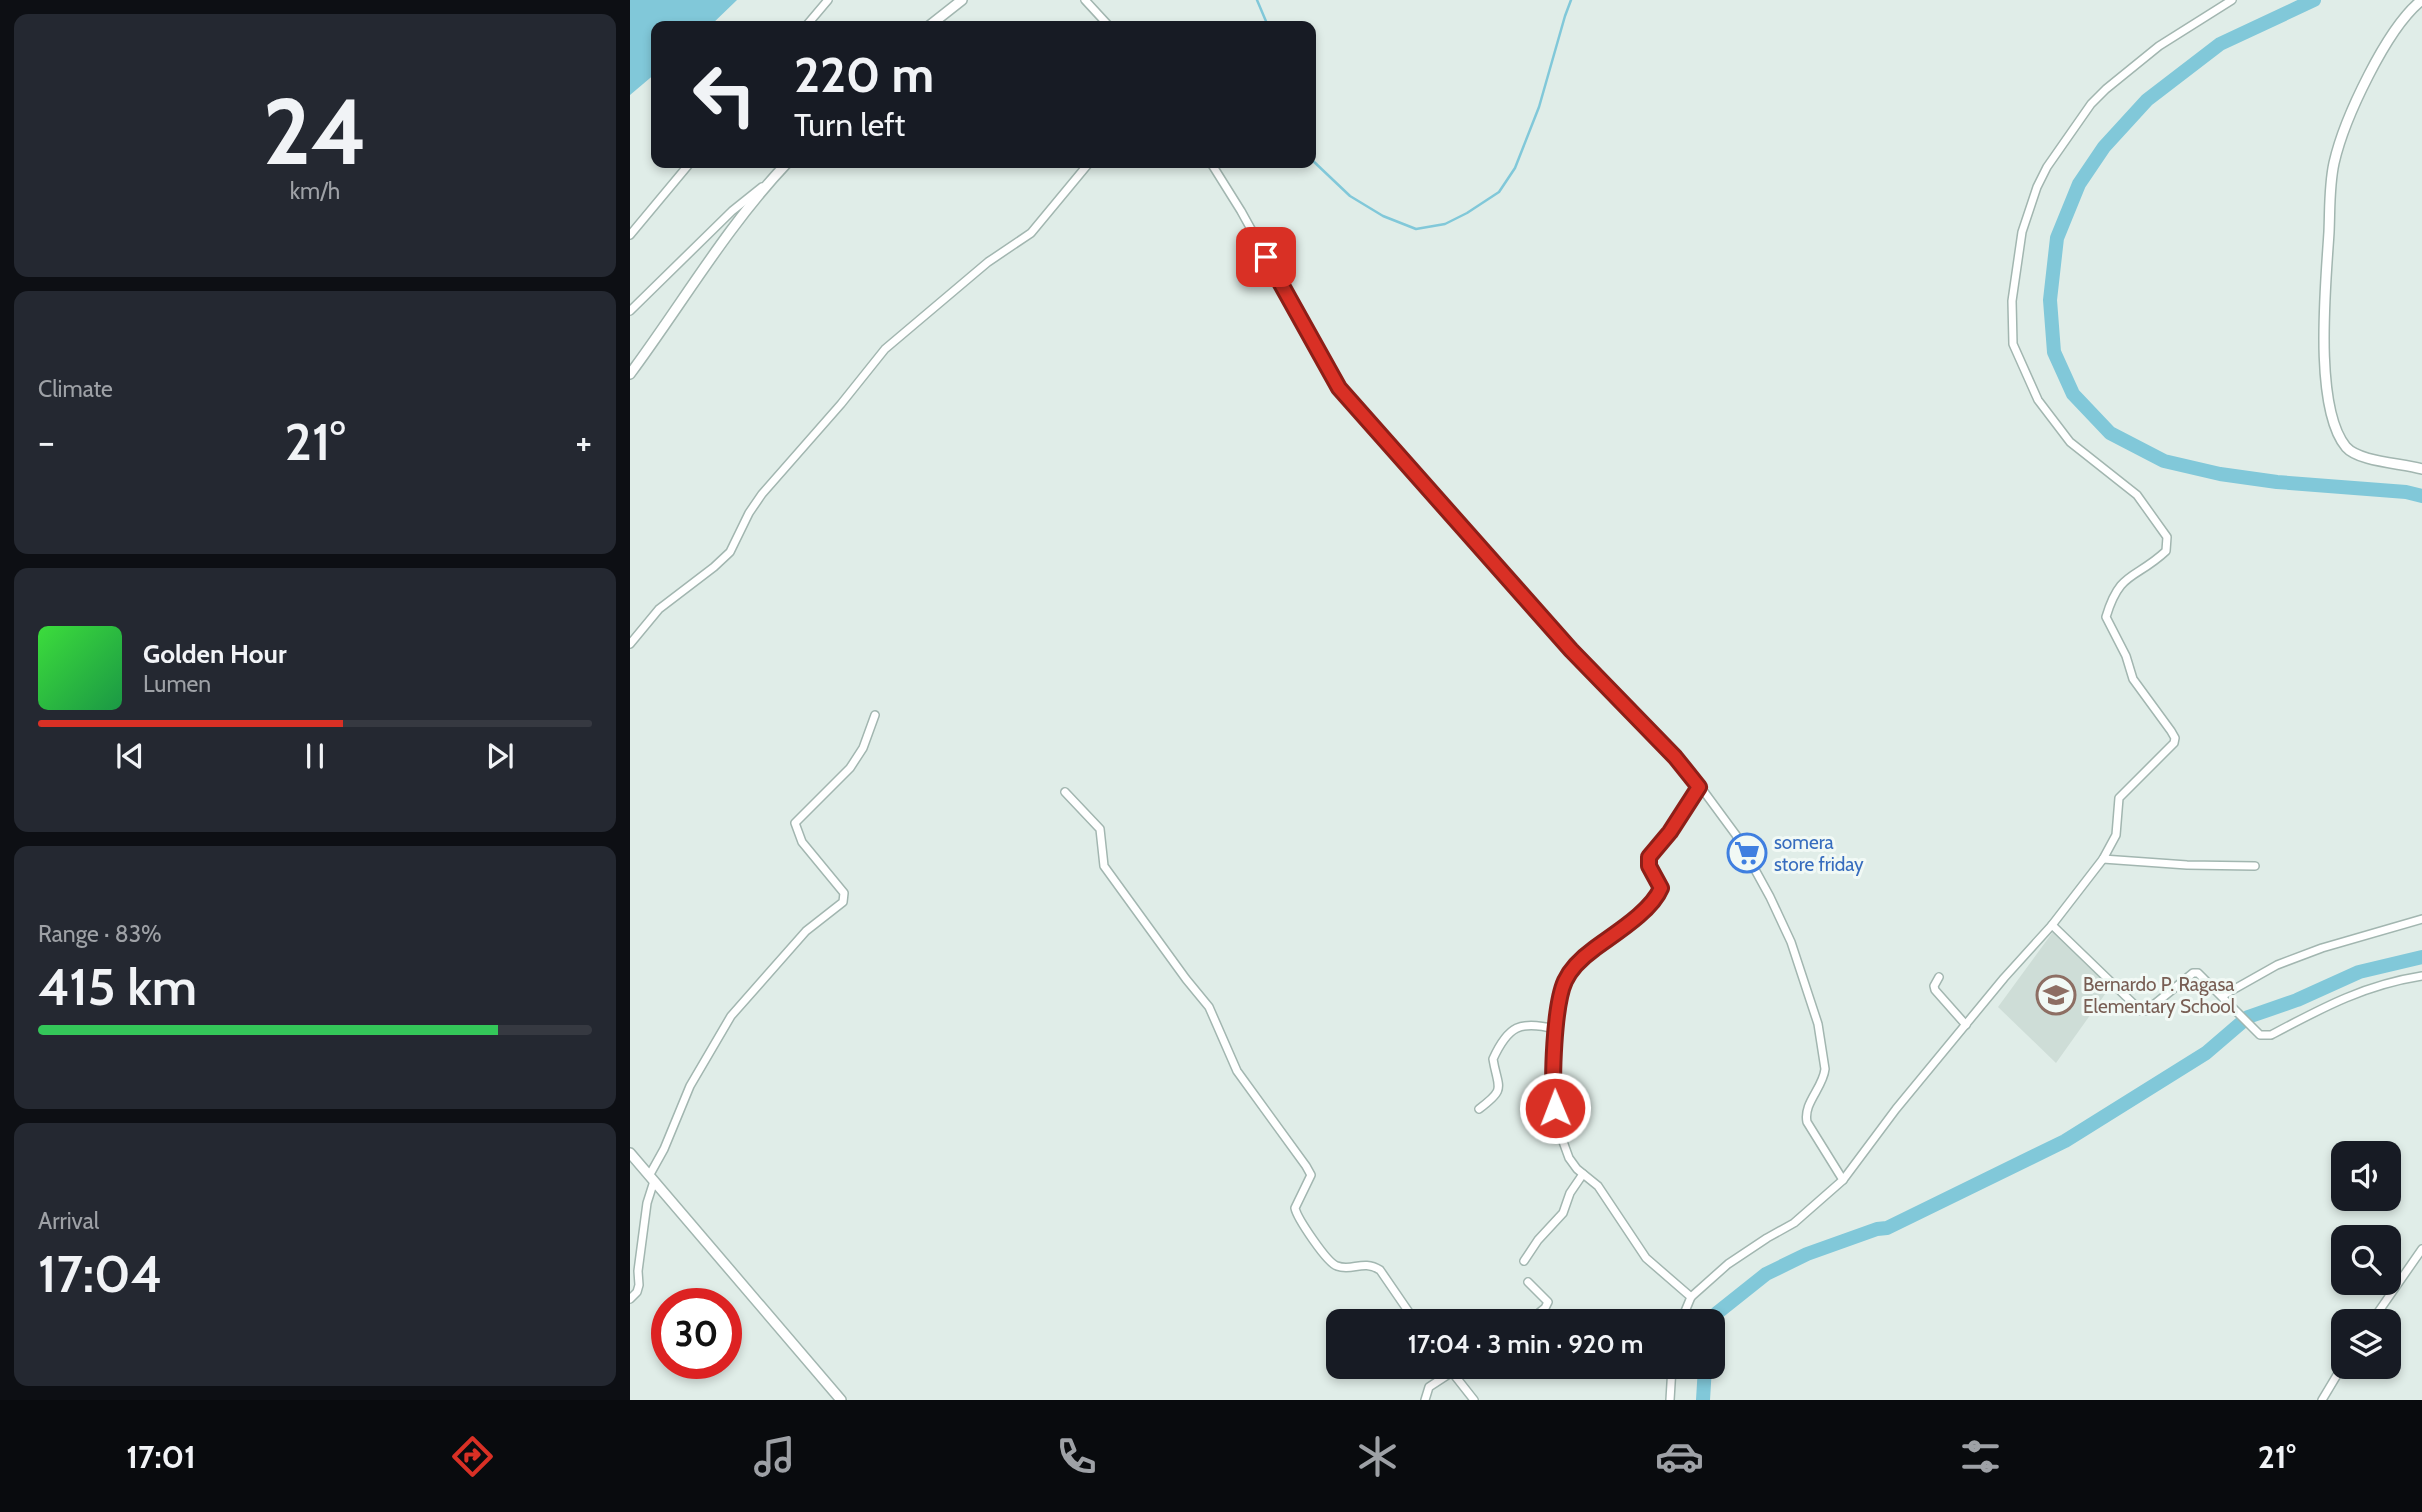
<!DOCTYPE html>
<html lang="en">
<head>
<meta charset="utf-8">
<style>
  :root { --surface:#171b24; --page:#242831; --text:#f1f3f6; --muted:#9ea1a6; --line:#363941; --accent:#d93025 }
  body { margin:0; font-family:Cabin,sans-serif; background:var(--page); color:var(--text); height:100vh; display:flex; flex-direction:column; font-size:26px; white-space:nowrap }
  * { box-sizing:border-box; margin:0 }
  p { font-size:23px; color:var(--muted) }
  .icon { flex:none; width:38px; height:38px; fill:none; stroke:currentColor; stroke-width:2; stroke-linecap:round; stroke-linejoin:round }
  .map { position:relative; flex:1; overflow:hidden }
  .details { display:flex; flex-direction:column; gap:14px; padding:14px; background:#0d0f14; width:630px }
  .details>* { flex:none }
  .guide { position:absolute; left:21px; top:21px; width:665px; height:147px; border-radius:14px; box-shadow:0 4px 10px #0003; background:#171b24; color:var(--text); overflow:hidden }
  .fabs { position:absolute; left:1701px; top:1141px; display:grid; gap:14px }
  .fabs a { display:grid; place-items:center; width:70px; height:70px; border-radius:14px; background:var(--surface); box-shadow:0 4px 10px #0003; font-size:35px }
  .speed { position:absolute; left:21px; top:1288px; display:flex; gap:14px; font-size:35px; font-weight:700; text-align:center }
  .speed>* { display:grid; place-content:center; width:91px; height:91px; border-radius:50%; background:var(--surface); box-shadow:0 4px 10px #0003; line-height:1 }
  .speed .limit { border:10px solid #d22; background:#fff; color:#111 }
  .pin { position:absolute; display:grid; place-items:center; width:60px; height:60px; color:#fff; margin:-30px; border-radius:14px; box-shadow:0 4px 10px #0006 }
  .me { position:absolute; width:77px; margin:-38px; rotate:359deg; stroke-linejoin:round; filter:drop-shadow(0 0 5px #0008) }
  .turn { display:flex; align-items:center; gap:24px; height:147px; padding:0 28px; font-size:32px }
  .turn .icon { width:91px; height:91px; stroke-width:2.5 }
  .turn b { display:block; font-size:49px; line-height:60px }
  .big { font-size:52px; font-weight:600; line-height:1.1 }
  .details .card { flex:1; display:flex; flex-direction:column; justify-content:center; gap:10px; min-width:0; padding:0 24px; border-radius:14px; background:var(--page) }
  .details .dial { align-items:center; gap:0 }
  .dial b { font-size:91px; line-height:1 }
  .song { display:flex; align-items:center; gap:21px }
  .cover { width:84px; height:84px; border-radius:10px; background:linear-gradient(135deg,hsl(120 70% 55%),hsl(140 70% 35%)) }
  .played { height:7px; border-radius:4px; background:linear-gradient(90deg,var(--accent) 55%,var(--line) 55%) }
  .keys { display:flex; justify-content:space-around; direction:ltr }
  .heat { display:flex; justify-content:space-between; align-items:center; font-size:38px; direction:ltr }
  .charge { height:10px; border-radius:5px; background:linear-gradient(90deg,#34c759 83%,var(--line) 0) }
  .trip { position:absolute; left:696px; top:1309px; width:399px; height:70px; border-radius:14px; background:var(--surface); box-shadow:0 4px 10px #0003; font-weight:600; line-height:70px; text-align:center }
  .dock { display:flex; height:112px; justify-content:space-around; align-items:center; background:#090b0e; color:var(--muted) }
  .dock .icon { width:49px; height:49px }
  .dock .selected { color:var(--accent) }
  .dock b { font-size:32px; color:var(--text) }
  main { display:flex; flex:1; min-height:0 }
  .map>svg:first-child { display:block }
  .built { fill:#ceddd7 }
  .water { fill:#81c8d9 }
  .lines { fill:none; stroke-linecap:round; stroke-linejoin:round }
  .stream { stroke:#81c8d9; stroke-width:2.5 }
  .river { stroke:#81c8d9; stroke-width:14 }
  .minor-casing { stroke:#a2b6b0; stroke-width:10 }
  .tertiary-casing { stroke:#a2b6b0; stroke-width:12 }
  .minor { stroke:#fff; stroke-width:7 }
  .tertiary { stroke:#fff; stroke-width:9 }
  .route-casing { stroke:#8d1f18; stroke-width:18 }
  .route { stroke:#d93025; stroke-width:12 }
  .labels { text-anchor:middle; stroke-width:6; stroke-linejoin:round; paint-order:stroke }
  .shop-label { font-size:19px; fill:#366cbe; stroke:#f1f9f5; text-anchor:start }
  .education-label { font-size:19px; fill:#785e54; stroke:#f1f9f5; text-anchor:start }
</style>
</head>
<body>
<main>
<section class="details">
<div class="card dial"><b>24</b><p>km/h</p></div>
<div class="card"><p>Climate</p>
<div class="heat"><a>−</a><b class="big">21°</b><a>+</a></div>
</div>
<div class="card">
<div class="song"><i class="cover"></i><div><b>Golden Hour</b><p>Lumen</p></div></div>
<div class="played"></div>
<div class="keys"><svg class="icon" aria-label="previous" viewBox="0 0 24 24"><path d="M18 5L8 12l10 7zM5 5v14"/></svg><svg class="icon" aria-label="pause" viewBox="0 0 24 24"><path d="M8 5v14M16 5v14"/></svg><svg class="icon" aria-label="next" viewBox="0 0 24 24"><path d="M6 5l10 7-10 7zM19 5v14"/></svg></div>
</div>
<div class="card"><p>Range · 83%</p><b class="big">415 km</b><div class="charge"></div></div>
<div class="card"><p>Arrival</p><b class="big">17:04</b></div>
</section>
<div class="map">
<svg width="1792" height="1400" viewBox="0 0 1792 1400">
  <rect width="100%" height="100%" fill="#e0ede8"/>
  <!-- built -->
  <polygon class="built" points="1425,929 1483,983 1426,1063 1368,1007"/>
  <!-- water -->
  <polygon class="water" points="0,0 107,0 80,26 26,26 26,73 0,95"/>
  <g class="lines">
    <!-- stream -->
    <g class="stream">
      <polyline points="627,0 638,26"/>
      <polyline points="681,159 720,196 753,216 786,229 815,224 837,213 869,192 885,168 909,107 935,16 941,0"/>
    </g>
    <!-- river -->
    <g class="river">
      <polyline points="1684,0 1590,44 1517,100 1474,147 1449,184 1427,238 1420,300 1424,352 1443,394 1480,433 1534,461 1590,474 1647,482 1776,492 1792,496"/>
      <polyline points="1083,1323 1087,1313 1136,1274 1177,1254 1247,1229 1257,1228 1435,1141 1576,1053 1618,1017 1667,1000 1729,972 1792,957"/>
      <polyline points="1073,1400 1075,1367"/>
    </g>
    <defs>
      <g id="minor">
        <polyline points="455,0 479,26"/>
        <polyline points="176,26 198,0"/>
        <path d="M581 163 611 211 709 388 941 650 1064 778 1106 835 1140 897 1161 942 1188 1024 1195 1069C1193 1088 1173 1103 1177 1122L1213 1180"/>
        <polyline points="0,235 60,163"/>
        <polyline points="0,311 102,211 132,187"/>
        <polyline points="0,644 29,609 84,567 100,552 119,513 132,494 211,404 255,349 358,262 401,233 459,163"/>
        <path d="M435 792 470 829 474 866 556 979 579 1007 607 1071 676 1166 681 1175 665 1208C667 1218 697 1263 707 1266 722 1272 733 1259 750 1270L785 1321"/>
        <polyline points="1473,859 1557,865 1625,866"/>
        <path d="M1422 925 1511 1011H1516L1563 973H1568L1630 1035H1641C1692 1008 1734 985 1792 976"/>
        <polyline points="1309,977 1304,986 1305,990 1336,1025"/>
        <polyline points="1592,996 1647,965 1692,948 1792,919"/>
        <path d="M925 1029C928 1013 928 996 935 981 953 942 1013 928 1031 888L1019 866V857L1040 832 1069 787"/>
        <path d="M849 1109C877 1088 868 1089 863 1059 878 1026 890 1020 925 1029L924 1100 931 1136 939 1158 947 1169 968 1186 1016 1258 1061 1297"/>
        <polyline points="19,1176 34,1149 60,1086 101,1016 176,931 213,902 214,893 172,842 165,823 220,768 233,748 245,715"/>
        <polyline points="894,1261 908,1240 933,1213 940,1193 953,1174"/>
        <polyline points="898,1282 918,1302 915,1308 899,1321"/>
        <polyline points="0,1299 7,1292 9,1285 8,1271 17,1203 24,1181"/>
        <path d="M1051 1321 1061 1297 1098 1264 1137 1238 1164 1223 1213 1180 1266 1109 1374 978 1422 925 1473 859 1486 835 1489 798 1544 743 1545 738 1541 731 1503 679 1496 656 1476 617C1490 570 1505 580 1536 551L1537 537 1507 495 1440 442 1408 400 1383 344 1382 301 1392 232 1407 187 1417 167 1461 104 1476 89 1529 46 1602 0"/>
        <polyline points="1742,1321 1792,1249"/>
        <polyline points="818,1367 844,1400"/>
        <polyline points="827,1377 839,1367"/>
        <polyline points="795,1400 799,1387 822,1372"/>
        <polyline points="1040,1400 1042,1367"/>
        <polyline points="1692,1400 1713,1365"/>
      </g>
      <g id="tertiary">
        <path d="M1792 0C1757 27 1714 119 1704 163 1699 186 1700 209 1699 232 1696 282 1683 407 1716 447 1729 462 1772 463 1792 469"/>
        <polyline points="299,26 332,0"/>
        <path d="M0 374C52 304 97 226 157 163"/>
        <polyline points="0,1153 211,1400"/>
      </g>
    </defs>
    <!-- minor casing -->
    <use href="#minor" class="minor-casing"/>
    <!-- tertiary casing -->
    <use href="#tertiary" class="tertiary-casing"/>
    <!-- minor -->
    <use href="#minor" class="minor"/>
    <!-- tertiary -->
    <use href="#tertiary" class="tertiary"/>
  </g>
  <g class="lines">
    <defs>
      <path id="route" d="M636 257 709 388 941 650 1045 757 1069 787 1040 832 1019 857V866L1031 888C1021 912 984 934 964 949 953 957 941 968 935 981 924 1005 921 1082 925 1108"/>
    </defs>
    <!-- route casing -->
    <use href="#route" class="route-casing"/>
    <!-- route -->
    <use href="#route" class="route"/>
  </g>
  <!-- icons -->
  <defs>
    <symbol id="supermarket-ring" viewBox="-11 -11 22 22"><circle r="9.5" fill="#f1f9f5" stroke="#3f7fe0" stroke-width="1.5"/><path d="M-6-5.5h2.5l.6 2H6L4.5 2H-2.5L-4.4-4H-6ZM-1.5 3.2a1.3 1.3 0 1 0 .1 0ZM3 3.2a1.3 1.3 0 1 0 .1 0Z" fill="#3f7fe0"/></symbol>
    <symbol id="school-ring" viewBox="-11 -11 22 22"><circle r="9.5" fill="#f1f9f5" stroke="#8d6e63" stroke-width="1.5"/><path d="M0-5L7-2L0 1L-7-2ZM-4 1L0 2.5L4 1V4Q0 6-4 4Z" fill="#8d6e63"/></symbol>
  </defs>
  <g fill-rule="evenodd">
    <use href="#supermarket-ring" x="1095" y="831" width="44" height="44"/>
    <use href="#school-ring" x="1404" y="973" width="44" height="44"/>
  </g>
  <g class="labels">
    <!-- shop labels -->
    <g class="shop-label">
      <text x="1144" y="849">somera<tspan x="1144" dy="22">store friday</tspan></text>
    </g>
    <!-- education labels -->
    <g class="education-label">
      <text x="1453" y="991">Bernardo P. Ragasa<tspan x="1453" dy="22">Elementary School</tspan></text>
    </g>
  </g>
</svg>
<div class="fabs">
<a><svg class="icon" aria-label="sound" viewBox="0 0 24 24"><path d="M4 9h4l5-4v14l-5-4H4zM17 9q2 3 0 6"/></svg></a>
<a><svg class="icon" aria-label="search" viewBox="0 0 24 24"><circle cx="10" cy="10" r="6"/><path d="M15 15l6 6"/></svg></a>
<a><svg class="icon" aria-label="layers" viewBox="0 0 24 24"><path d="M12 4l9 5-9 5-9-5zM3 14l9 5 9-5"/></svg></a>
</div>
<div class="speed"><div class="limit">30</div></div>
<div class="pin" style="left:636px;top:257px;background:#d93025"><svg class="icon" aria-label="arrive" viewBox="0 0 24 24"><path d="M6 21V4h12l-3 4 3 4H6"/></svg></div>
<svg class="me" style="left:925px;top:1108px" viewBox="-20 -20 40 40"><circle r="17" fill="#d93025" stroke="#fff" stroke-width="3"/><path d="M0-11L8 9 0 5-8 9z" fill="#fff"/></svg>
<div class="trip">17:04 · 3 min · 920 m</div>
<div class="guide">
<div class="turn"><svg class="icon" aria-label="left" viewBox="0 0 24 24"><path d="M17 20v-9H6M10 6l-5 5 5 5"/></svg><div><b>220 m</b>Turn left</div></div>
</div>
</div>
</main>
<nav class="dock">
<b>17:01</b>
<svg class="icon selected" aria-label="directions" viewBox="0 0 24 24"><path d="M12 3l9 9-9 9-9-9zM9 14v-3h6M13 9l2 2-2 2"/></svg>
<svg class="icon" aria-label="music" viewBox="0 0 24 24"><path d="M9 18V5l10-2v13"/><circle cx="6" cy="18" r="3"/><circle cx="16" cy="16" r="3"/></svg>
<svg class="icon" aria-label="phone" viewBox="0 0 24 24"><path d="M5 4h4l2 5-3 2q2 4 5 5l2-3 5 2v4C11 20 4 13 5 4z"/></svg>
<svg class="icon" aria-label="climate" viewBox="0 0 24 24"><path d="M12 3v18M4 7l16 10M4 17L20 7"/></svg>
<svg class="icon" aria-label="car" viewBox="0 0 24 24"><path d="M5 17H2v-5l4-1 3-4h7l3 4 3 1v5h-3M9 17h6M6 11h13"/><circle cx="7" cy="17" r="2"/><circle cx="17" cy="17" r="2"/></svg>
<svg class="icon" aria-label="filters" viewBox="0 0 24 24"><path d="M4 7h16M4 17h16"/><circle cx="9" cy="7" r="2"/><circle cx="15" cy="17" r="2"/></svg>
<b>21°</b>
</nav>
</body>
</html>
